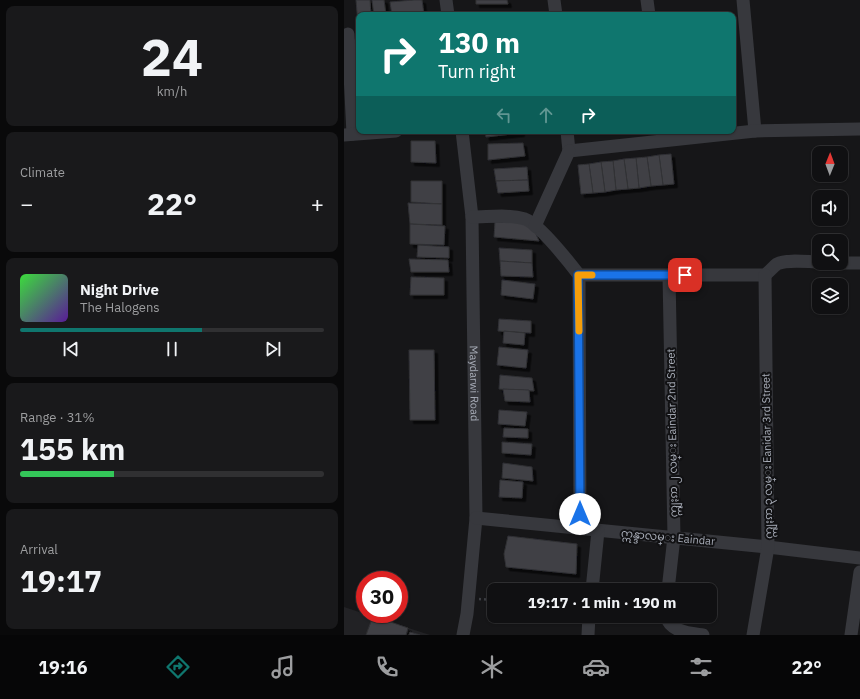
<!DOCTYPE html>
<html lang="en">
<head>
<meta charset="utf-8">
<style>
  :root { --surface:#101012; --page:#19191b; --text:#f1f3f6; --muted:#9c9d9f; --line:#303032; --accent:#0f766e }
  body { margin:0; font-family:"IBM Plex Sans","Noto Sans Myanmar",sans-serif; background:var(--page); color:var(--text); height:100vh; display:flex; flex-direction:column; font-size:15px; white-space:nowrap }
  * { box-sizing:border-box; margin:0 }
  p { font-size:13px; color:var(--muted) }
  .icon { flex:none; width:22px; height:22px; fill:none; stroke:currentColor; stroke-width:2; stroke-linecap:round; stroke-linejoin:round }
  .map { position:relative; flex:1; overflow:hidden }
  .panel { display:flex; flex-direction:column; gap:6px; padding:6px; background:#09090a; width:344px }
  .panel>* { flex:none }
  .banner { position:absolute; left:12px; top:12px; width:380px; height:122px; border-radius:8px; box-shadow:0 1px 3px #0004,0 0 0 1px var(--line); background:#0f766e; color:#fff; overflow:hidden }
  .needle { width:26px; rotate:1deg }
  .fabs { position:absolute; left:468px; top:146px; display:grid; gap:8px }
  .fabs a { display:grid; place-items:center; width:36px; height:36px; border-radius:8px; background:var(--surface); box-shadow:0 1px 3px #0004,0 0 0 1px var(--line); font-size:20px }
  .speed { position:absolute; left:12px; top:571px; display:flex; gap:8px; font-size:20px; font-weight:700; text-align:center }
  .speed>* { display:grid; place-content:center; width:52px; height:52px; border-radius:50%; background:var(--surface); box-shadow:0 1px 3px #0004,0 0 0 1px var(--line); line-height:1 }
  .speed .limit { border:6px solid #d22; background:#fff; color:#111 }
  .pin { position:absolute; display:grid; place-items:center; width:34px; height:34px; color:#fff; margin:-17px; border-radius:8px; box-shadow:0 2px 6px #0006 }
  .me { position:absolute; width:44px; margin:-22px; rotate:0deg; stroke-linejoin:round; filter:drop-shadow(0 0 3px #0008) }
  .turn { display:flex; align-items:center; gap:14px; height:84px; padding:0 16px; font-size:18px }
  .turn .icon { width:52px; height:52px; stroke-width:2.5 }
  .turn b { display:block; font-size:28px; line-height:34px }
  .lanes { display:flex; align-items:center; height:38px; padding:0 16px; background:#0003; justify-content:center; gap:20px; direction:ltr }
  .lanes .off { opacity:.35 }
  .big { font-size:30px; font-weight:800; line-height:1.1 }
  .panel .tile { flex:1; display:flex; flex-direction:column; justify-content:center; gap:6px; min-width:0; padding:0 14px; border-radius:8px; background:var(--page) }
  .panel .dial { align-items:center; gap:0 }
  .dial b { font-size:52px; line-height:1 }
  .song { display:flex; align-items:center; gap:12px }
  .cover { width:48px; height:48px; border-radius:6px; background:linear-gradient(135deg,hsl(120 70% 55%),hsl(270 70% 35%)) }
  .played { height:4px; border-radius:2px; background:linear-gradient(90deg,var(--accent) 60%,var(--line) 60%) }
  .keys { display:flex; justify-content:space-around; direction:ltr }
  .heat { display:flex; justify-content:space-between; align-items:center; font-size:22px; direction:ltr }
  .charge { height:6px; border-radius:3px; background:linear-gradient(90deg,#34c759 31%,var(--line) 0) }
  .trip { position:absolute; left:143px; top:583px; width:230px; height:40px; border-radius:8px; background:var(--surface); box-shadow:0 1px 3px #0004,0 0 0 1px var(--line); font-weight:800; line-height:40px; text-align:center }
  .dock { display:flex; height:64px; justify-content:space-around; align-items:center; background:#060607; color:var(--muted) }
  .dock .icon { width:28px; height:28px }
  .dock .on { color:var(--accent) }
  .dock b { font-size:18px; color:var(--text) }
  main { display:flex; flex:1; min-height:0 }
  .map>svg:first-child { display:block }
  .built { fill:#222225 }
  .building { fill:#404145; stroke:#303034; filter:url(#shadow) }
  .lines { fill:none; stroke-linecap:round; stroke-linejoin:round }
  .path { stroke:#3d3f44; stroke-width:2.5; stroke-dasharray:2 3; stroke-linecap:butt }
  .minor { stroke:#37383d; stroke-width:13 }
  .route-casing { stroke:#114b97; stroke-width:10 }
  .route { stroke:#1a73e8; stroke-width:7 }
  .slow { stroke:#f59e0b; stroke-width:7 }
  .labels { text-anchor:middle; stroke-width:4; stroke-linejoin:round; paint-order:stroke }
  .street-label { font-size:11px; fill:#a8adb8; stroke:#111113 }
</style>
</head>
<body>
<main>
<section class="panel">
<div class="tile dial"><b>24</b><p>km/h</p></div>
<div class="tile"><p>Climate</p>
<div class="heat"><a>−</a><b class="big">22°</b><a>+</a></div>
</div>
<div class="tile">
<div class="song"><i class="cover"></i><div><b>Night Drive</b><p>The Halogens</p></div></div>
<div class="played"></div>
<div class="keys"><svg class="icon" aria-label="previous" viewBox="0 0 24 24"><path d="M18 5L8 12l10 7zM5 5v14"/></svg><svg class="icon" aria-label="pause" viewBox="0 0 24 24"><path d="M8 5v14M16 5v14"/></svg><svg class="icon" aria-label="next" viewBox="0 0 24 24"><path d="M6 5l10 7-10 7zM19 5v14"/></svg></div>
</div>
<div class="tile"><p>Range · 31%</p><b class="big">155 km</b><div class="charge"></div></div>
<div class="tile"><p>Arrival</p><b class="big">19:17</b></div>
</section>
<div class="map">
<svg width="516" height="635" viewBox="0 0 516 635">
  <defs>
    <filter id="shadow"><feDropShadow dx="3.5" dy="3.5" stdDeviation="0" flood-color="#0009"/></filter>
  </defs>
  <rect width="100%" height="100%" fill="#161618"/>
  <!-- built -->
  <polygon class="built" points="0,607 21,614 86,635 0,635"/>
  <!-- building -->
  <g class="building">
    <polygon points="12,0 26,0 27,15 15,15 14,24"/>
    <polygon points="28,0 40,0 42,15 30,15"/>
    <polygon points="70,0 78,0 80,15 48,15 46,2"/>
    <polygon points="132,0 163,0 164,4 132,4"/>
    <polygon points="10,40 15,40 15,51 12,52"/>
    <polygon points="141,131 177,131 177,133 142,137"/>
    <polygon points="67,141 91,141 92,163 67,162"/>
    <polygon points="179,143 181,156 144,160 144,144"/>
    <polygon points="327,154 330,184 319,185 315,155"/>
    <polygon points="315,155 319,185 307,186 303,157"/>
    <polygon points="303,157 307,186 295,188 292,158"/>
    <polygon points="292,158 295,188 284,189 280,159"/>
    <polygon points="280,159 284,189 272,190 269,161"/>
    <polygon points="269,161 272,190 261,192 257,162"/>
    <polygon points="257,162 261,192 249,193 245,164"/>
    <polygon points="245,164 249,193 237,194 234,165"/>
    <polygon points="183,167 184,180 152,181 150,169"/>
    <polygon points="184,180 185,191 154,193 152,181"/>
    <polygon points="67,181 98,181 98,204 67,202"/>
    <polygon points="64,203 98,204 98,225 66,224"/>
    <polygon points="151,222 187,223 195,241 150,237"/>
    <polygon points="66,224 101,226 100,245 66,244"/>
    <polygon points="74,245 105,247 105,258 73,257"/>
    <polygon points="155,248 188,250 188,263 156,261"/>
    <polygon points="65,259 104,260 105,272 67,272"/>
    <polygon points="156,261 188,263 189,277 157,276"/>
    <polygon points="67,277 100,278 100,295 66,295"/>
    <polygon points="158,280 191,284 189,299 157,295"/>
    <polygon points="155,319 187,321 187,333 154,331"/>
    <polygon points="160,331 181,333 180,345 159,343"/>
    <polygon points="155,347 184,350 182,368 153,365"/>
    <polygon points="65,350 90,350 91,420 66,420"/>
    <polygon points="156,375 188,378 190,391 155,389"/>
    <polygon points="159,389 185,390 186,402 161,401"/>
    <polygon points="155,410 183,412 181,426 154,424"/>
    <polygon points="160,428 184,429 184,438 159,437"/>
    <polygon points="158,442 188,444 187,455 158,453"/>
    <polygon points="159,463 188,467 189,481 158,478"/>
    <polygon points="156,480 179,482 178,498 155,497"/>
    <polygon points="164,536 233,544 232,574 162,567 160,554"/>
    <polygon points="29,616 64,628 62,635 22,635"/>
    <polygon points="66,632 76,635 65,635"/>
  </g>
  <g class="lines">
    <!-- path -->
    <polyline class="path" points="135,599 150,600"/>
    <!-- minor -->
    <g class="minor">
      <polyline points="102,0 104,15"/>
      <polyline points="210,0 212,15"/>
      <polyline points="303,0 305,15"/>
      <polyline points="399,0 411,131"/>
      <polyline points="4,34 9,134"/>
      <path id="s1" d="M118 131 128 217 132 518 123 614 119 635"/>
      <polyline points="223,131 225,151"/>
      <polyline points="0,135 52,131"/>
      <polyline points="225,151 411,131 516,129"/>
      <path d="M128 217C145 217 164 214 181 219 195 224 225 262 235 275"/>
      <polyline points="191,226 225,151"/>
      <polyline points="497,263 516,263"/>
      <polyline points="235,275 236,529"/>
      <path d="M235 275H421C425 272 429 267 433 264 443 259 464 262 475 262"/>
      <polyline points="132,518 424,547 516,558"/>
      <polyline points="248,590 254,531"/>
      <polyline points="324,590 330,537 325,275"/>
      <path d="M322 616C326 632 346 633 359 635"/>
      <polyline points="244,635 245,616"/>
      <polyline points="409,635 424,547 421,275"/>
      <polyline points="507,635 516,572"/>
    </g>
  </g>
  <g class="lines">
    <defs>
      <polyline id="route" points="236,514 234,275 341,275"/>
    </defs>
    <!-- route casing -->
    <use href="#route" class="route-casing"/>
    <!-- route -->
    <use href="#route" class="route"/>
    <!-- slow -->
    <polyline class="slow" points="235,331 234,275 248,275"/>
  </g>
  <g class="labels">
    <!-- street labels -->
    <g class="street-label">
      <text dy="4" stroke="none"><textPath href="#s1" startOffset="253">Maydarwi Road</textPath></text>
      <text transform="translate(328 433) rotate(-91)" y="4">ဣျႏၵာ ၂ လမ္း Eaindar 2nd Street</text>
      <text transform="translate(423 456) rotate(-91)" y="4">ဣျႏၵာ ၃ လမ္း Eanidar 3rd Street</text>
      <text transform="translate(324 537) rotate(5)" y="4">ဣန္ဒာလမ္း Eaindar</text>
    </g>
  </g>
</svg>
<div class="fabs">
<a><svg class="needle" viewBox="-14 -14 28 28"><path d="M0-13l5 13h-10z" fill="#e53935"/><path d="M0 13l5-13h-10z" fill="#9c9d9f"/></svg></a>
<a><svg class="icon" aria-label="sound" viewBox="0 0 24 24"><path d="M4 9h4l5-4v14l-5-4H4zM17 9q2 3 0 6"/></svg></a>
<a><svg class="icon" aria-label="search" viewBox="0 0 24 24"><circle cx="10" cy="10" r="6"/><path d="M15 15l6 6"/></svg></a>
<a><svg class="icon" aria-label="layers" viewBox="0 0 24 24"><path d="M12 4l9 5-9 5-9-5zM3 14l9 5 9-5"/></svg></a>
</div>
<div class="speed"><div class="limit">30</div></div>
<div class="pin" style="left:341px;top:275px;background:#d93025"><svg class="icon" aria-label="arrive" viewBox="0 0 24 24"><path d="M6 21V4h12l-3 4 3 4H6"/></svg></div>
<svg class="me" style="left:236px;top:514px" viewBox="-20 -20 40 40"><circle r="19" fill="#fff"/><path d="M0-13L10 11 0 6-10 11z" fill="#1a73e8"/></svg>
<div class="trip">19:17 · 1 min · 190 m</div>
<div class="banner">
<div class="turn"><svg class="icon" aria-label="right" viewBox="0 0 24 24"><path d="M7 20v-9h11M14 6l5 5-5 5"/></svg><div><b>130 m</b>Turn right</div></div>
<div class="lanes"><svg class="icon off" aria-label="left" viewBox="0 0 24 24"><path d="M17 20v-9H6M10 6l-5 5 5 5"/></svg><svg class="icon off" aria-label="ahead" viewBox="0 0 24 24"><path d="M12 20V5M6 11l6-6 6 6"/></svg><svg class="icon" aria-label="right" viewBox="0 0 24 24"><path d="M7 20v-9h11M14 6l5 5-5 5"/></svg></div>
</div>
</div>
</main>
<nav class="dock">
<b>19:16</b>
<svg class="icon on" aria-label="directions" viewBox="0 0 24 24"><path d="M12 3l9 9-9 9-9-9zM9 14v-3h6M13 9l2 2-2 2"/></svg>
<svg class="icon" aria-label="music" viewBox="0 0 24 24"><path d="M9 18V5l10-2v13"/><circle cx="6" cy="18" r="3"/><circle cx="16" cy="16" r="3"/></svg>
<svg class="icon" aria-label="phone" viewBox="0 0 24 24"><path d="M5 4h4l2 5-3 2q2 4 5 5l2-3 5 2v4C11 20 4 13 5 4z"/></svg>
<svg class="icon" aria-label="climate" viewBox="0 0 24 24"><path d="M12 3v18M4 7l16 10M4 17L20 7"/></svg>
<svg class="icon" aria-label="car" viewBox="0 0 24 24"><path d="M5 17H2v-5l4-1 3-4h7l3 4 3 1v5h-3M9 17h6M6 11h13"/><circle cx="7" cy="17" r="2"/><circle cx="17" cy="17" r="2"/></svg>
<svg class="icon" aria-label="filters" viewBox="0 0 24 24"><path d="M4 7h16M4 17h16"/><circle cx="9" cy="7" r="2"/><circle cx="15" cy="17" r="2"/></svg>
<b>22°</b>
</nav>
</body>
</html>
